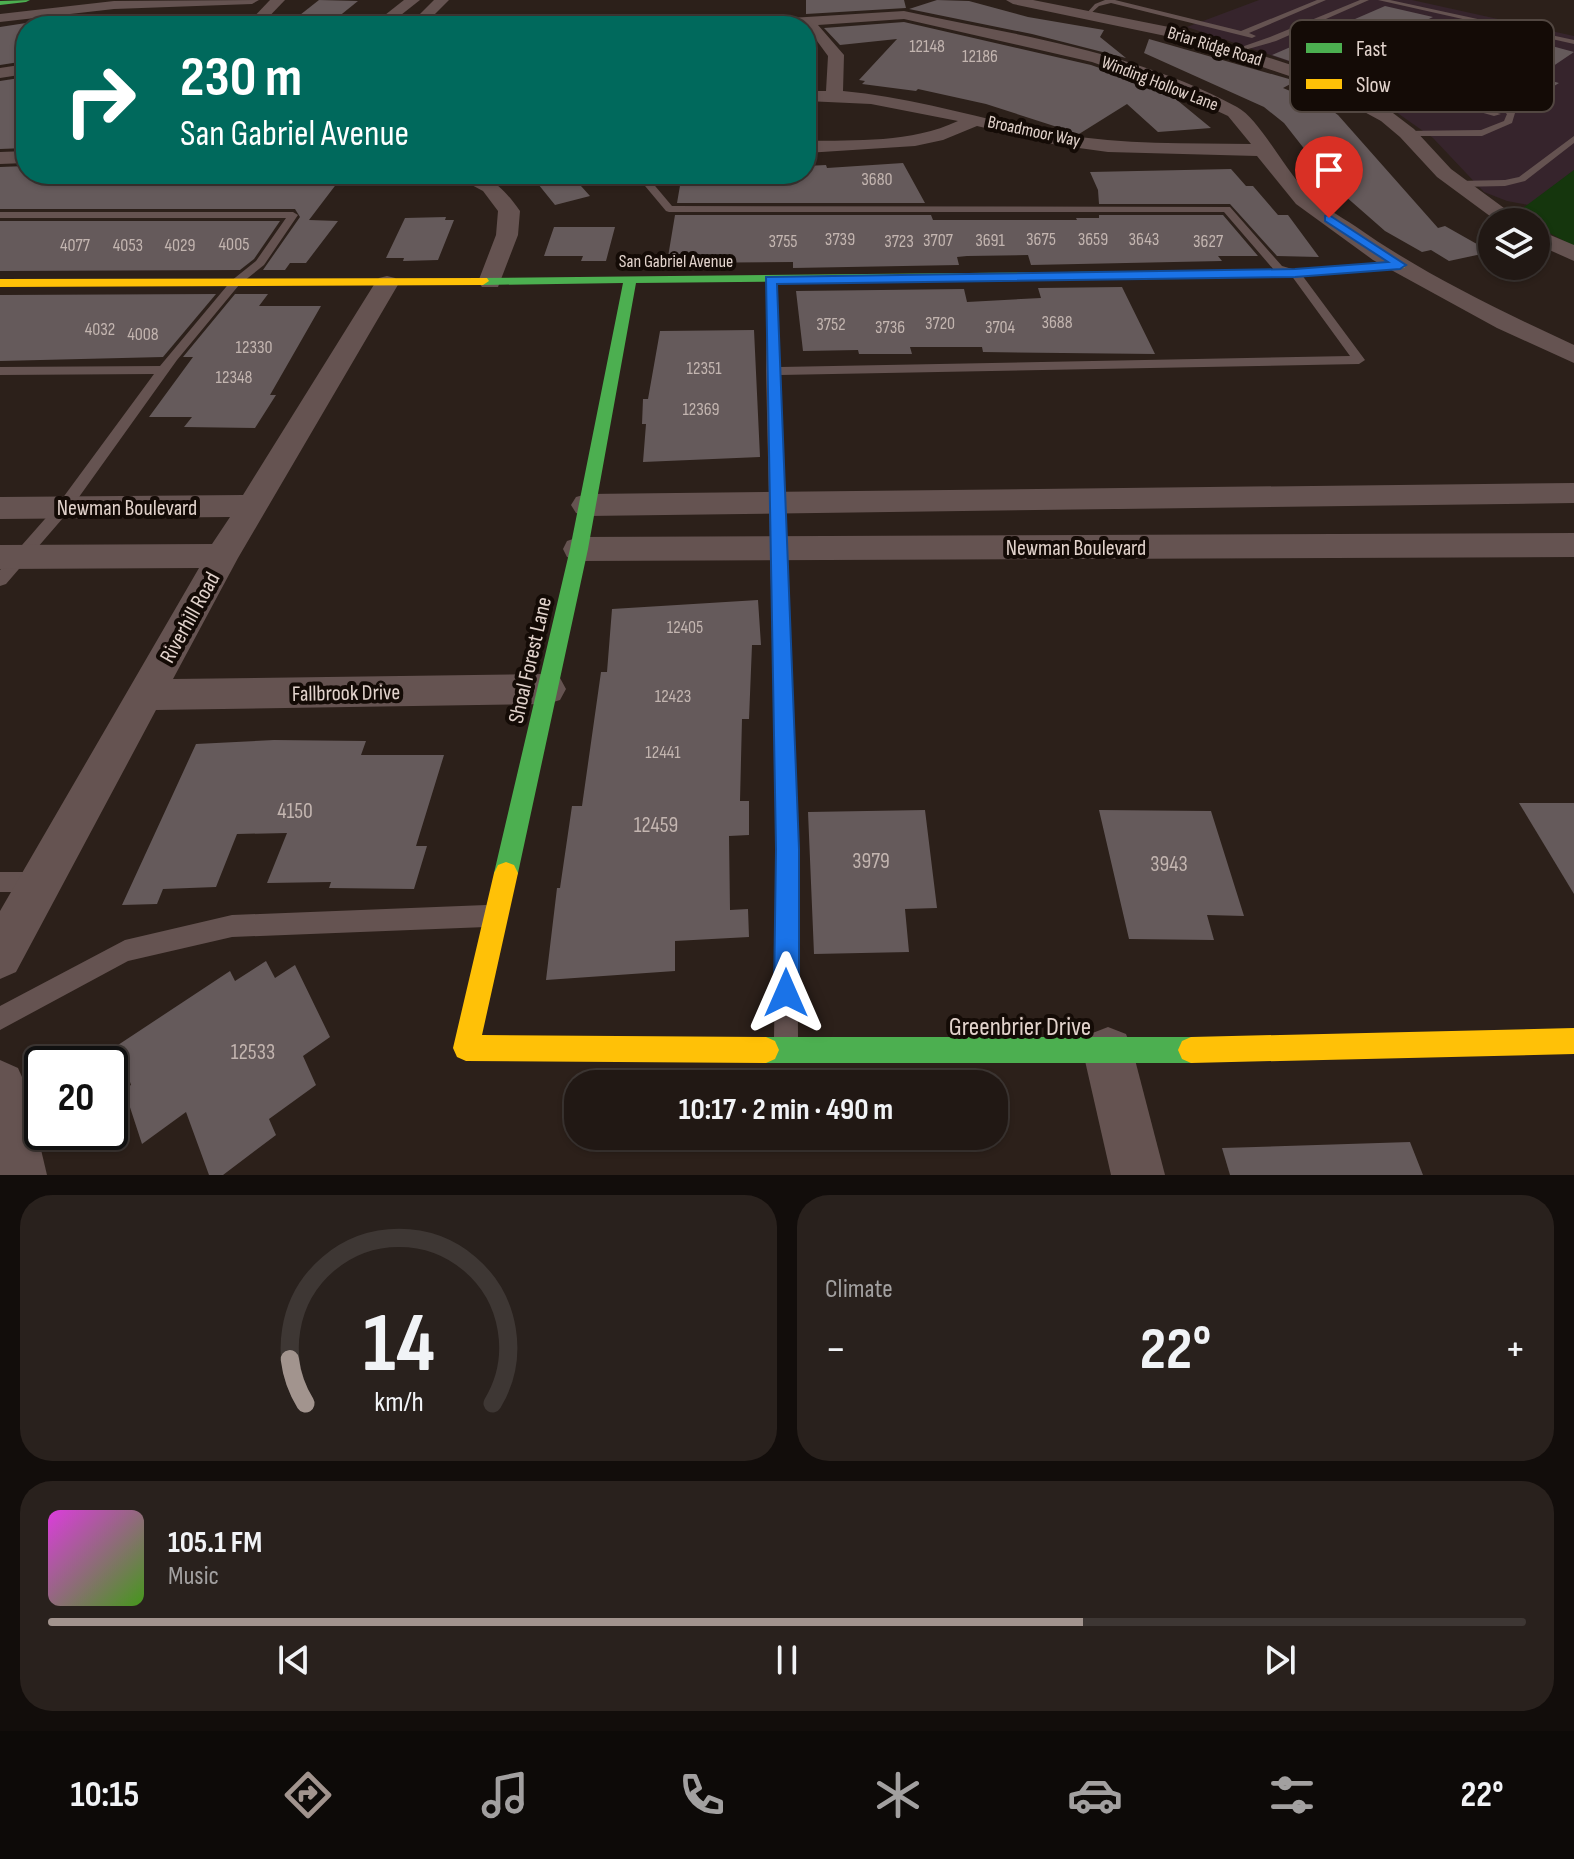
<!DOCTYPE html>
<html lang="en">
<head>
<meta charset="utf-8">
<style>
  :root { --surface:#211814; --page:#29211d; --text:#f1f3f6; --muted:#a2a0a0; --line:#3e3734; --accent:#a2948e }
  body { margin:0; font-family:"Sofia Sans Condensed",sans-serif; background:var(--page); color:var(--text); height:100vh; display:flex; flex-direction:column; font-size:30px; white-space:nowrap }
  * { box-sizing:border-box; margin:0 }
  p { font-size:26px; color:var(--muted) }
  .icon { flex:none; width:44px; height:44px; fill:none; stroke:currentColor; stroke-width:2; stroke-linecap:round; stroke-linejoin:round }
  .map { position:relative; height:1175px; overflow:hidden }
  .details { display:flex; flex-direction:column; gap:20px; padding:20px; background:#120d0b; flex:1 }
  .details>* { flex:none }
  .top-card { position:absolute; left:16px; top:16px; width:800px; height:168px; border-radius:32px; box-shadow:0 2px 6px #0004,0 0 0 2px var(--line); background:#00695c; color:#fff; overflow:hidden }
  .fabs { position:absolute; left:1478px; top:208px; display:grid; gap:16px }
  .fabs a { display:grid; place-items:center; width:72px; height:72px; border-radius:50%; background:var(--surface); box-shadow:0 2px 6px #0004,0 0 0 2px var(--line); font-size:40px }
  .speed { position:absolute; left:24px; top:1046px; display:flex; gap:16px; font-size:40px; font-weight:700; text-align:center }
  .speed>* { display:grid; place-content:center; width:104px; height:104px; border-radius:50%; background:var(--surface); box-shadow:0 2px 6px #0004,0 0 0 2px var(--line); line-height:1 }
  .speed .limit { border:4px solid #111; border-radius:12px; background:#fff; color:#111 }
  .pin { position:absolute; display:grid; place-items:center; width:68px; height:68px; color:#fff; margin:-82px -34px; border-radius:50% 50% 50% 0; rotate:-45deg; box-shadow:0 0 8px #0007 }
  .pin .icon { rotate:45deg }
  .me { position:absolute; width:88px; margin:-44px; rotate:0deg; stroke-linejoin:round; filter:drop-shadow(0 0 6px #0008) }
  .turn { display:flex; align-items:center; gap:28px; height:168px; padding:0 32px; font-size:36px }
  .turn .icon { width:104px; height:104px; stroke-width:2.5 }
  .turn b { display:block; font-size:56px; line-height:68px }
  .big { font-size:60px; font-weight:700; line-height:1.1 }
  .details .card { flex:1; display:flex; flex-direction:column; justify-content:center; gap:12px; min-width:0; padding:0 28px; border-radius:32px; background:var(--page) }
  .details .dial { align-items:center; gap:0 }
  .dial svg { height:208px; overflow:visible; fill:none; stroke:var(--line); stroke-width:7; stroke-linecap:round; text-anchor:middle }
  .dial text { fill:var(--text); stroke:none }
  .song { display:flex; align-items:center; gap:24px }
  .cover { width:96px; height:96px; border-radius:12px; background:linear-gradient(135deg,hsl(300 70% 55%),hsl(100 70% 35%)) }
  .played { height:8px; border-radius:4px; background:linear-gradient(90deg,var(--accent) 70%,var(--line) 70%) }
  .keys { display:flex; justify-content:space-around; direction:ltr }
  .heat { display:flex; justify-content:space-between; align-items:center; font-size:44px; direction:ltr }
  .details .tiles { flex:1; display:grid; gap:20px; grid-template-columns:1fr 1fr }
  .card:last-child { grid-column:span 2 }
  .trip { position:absolute; left:564px; top:1070px; width:444px; height:80px; border-radius:32px; background:var(--surface); box-shadow:0 2px 6px #0004,0 0 0 2px var(--line); font-weight:700; line-height:80px; text-align:center }
  .menu { display:flex; height:128px; justify-content:space-around; align-items:center; background:#0d0a08; color:var(--muted) }
  .menu .icon { width:56px; height:56px }
  .menu .active { color:var(--accent) }
  .menu b { font-size:36px; color:var(--text) }
  .map>svg:first-child { display:block }
  .education { fill:#36242c }
  .green { fill:#15360d }
  .building { fill:#655a5b }
  .lines { fill:none; stroke-linecap:round; stroke-linejoin:round }
  .lane { fill:#655351; fill-rule:evenodd }
  .street { fill:#655351; fill-rule:evenodd }
  .fast { fill:#4caf50; fill-rule:evenodd }
  .slow { fill:#ffc107; fill-rule:evenodd }
  .route { fill:#1a73e8; stroke:#114b97; stroke-width:2 }
  .labels { text-anchor:middle; stroke-width:8; stroke-linejoin:round; paint-order:stroke }
  .number-label { font-size:18px; fill:#c3b5b0 }
  .far-street-label { font-size:18px; fill:#e2d3cc; stroke:#140b06 }
  .street-label { font-size:22px; fill:#e2d3cc; stroke:#140b06 }
  .near-number-label { font-size:22px; fill:#c3b5b0 }
  .near-street-label { font-size:26px; fill:#e2d3cc; stroke:#140b06 }
  .key { fill:#140b06; stroke:#524741; stroke-width:2 }
  .key-label { font-size:22px; fill:#e2d3cc }
</style>
</head>
<body>
<div class="map">
<svg width="1574" height="1175" viewBox="0 0 1574 1175">
  <rect width="100%" height="100%" fill="#2c201a"/>
  <!-- education -->
  <polygon class="education" points="1259,0 1412,0 1574,36 1574,170 1529,205 1507,201 1484,192 1433,138 1396,112 1346,85 1309,68 1187,27"/>
  <!-- green -->
  <polygon class="green" points="1574,170 1574,246 1536,226 1536,222 1528,222 1515,214"/>
  <!-- building -->
  <g class="building">
    <polygon points="319,0 358,1 327,26 286,26"/>
    <polygon points="806,0 904,0 906,8 806,14"/>
    <polygon points="937,0 969,1 1028,17 1104,30 1100,37 1126,58 1032,34 909,9"/>
    <polygon points="1385,6 1433,17 1404,31 1487,51 1515,36 1574,52 1537,77 1559,83 1528,102 1446,80 1461,72 1368,48 1319,71 1272,55"/>
    <polygon points="904,22 1091,65 1166,91 1211,128 1158,132 1127,104 1079,134 986,104 918,89 916,91 862,84 865,81 859,80 897,39 840,45 824,28"/>
    <polygon points="26,23 26,61 0,65 0,27"/>
    <polygon points="1149,39 1296,81 1283,88 1324,105 1338,115 1438,228 1445,226 1491,252 1449,261 1431,250 1422,252 1385,231 1304,160 1313,160 1284,123 1264,107 1144,53"/>
    <polygon points="26,77 26,148 0,149 0,81"/>
    <polygon points="903,163 925,203 677,203 682,174 730,174 729,183 777,182 776,174 806,174 806,166 826,165 827,168"/>
    <polygon points="26,166 26,174 344,174 309,220 338,221 306,263 290,263 285,270 263,270 300,217 295,209 0,209 0,167"/>
    <polygon points="1231,169 1246,186 1253,186 1278,215 1288,215 1319,257 1277,256 1230,204 1099,204 1098,190 1090,172"/>
    <polygon points="530,174 557,174 561,179 572,176 590,196 555,205"/>
    <polygon points="675,215 931,215 933,220 1077,220 1076,218 1099,218 1099,215 1223,215 1258,256 1218,256 1222,261 1031,265 1028,255 967,256 957,257 959,265 793,268 793,262 667,263"/>
    <polygon points="446,217 445,220 454,220 438,260 403,261 404,258 386,258 405,218"/>
    <polygon points="0,221 280,221 254,259 240,270 0,271"/>
    <polygon points="554,227 615,227 606,261 581,261 583,256 544,256"/>
    <polygon points="1122,287 1155,354 983,352 982,347 910,347 912,354 859,354 858,350 803,351 796,291 964,289 967,302 1041,298 1038,288"/>
    <polygon points="216,294 163,357 0,361 0,295"/>
    <polygon points="235,294 268,294 259,306 321,306 270,395 276,395 255,428 184,427 192,417 149,417 193,357 183,357"/>
    <polygon points="754,330 760,457 643,462 646,424 642,424 643,399 648,399 660,331"/>
    <polygon points="758,600 761,645 752,645 749,719 742,719 740,801 749,801 749,835 729,836 730,910 748,909 749,937 675,941 675,971 546,980 557,888 560,888 572,806 582,806 601,672 607,672 612,609"/>
    <polygon points="274,740 366,741 361,755 444,755 416,846 427,846 414,889 329,888 331,882 267,883 287,833 237,834 216,887 163,889 157,904 122,905 196,744"/>
    <polygon points="1519,803 1574,803 1574,894"/>
    <polygon points="925,810 937,908 905,909 909,952 814,954 808,812"/>
    <polygon points="1099,810 1211,811 1244,916 1207,915 1214,940 1129,939"/>
    <polygon points="266,961 275,978 295,965 330,1037 303,1056 316,1085 269,1119 276,1135 223,1175 209,1175 186,1112 142,1144 124,1089 131,1085 118,1045 230,971 235,981"/>
    <polygon points="1410,1142 1423,1175 1230,1175 1222,1148"/>
  </g>
  <g class="lines">
    <!-- lane -->
    <g class="lane">
      <polygon points="1105,0 1115,0 1241,31 1317,0 1326,0 1249,33 1256,36 1252,38 1111,3 1099,6 1089,15 1085,15 1095,4"/>
      <polygon points="1360,0 1369,0 1276,41 1234,53 1230,51 1270,37"/>
      <polygon points="1378,0 1390,0 1574,40 1574,44"/>
      <path d="M1378 66 1401 68 1504 103 1515 113 1512 123 1482 136H1407L1403 133 1404 131 1481 130 1504 121 1507 114 1498 107C1454 92 1406 66 1359 73L1501 114 1494 116 1350 75 1314 80 1310 78Z"/>
      <polygon points="1574,136 1574,143 1525,181 1505,186 1457,187 1452,184 1457,181 1505,180 1519,177"/>
      <polygon points="635,174 645,174 672,206 1230,207 1282,266 1299,271 1365,360 1359,364 780,375 797,849 798,1038 794,1046 786,1050 778,1046 774,1038 777,849 766,371 767,278 777,280 780,367 1350,356 1291,275 1274,270 1224,212 669,212 666,211"/>
      <polygon points="0,212 293,212 298,215 264,265 239,285 177,360 69,511 6,584 0,586 0,570 59,503 154,374 0,375 0,367 160,366 231,281 256,261 286,218 0,218"/>
      <polygon points="0,872 35,872 42,875 45,882 42,889 35,892 0,892"/>
      <polygon points="486,905 494,909 497,916 494,923 486,927 232,937 128,961 0,1030 0,1006 125,940 232,915"/>
    </g>
    <!-- street -->
    <g class="street">
      <polygon points="259,0 252,4 114,9 0,22 0,14 114,1"/>
      <polygon points="270,0 285,0 260,26 245,26"/>
      <polygon points="404,0 420,0 387,26 371,26"/>
      <polygon points="434,0 449,0 423,26 408,26"/>
      <polygon points="1006,0 1033,0 1184,30 1325,76 1393,113 1414,129 1451,169 1523,222 1498,222 1437,177 1400,137 1381,121 1313,84 1180,39 1013,4"/>
      <path d="M904 11C1015 35 1135 51 1237 107 1260 119 1286 173 1310 195 1323 207 1340 216 1355 226 1423 274 1499 310 1574 345V363L1497 328 1373 260 1296 204 1257 156 1108 152 1057 145 977 126 943 140 915 146 806 153V141C856 140 911 143 958 121L871 104 806 101V91H826L828 56 806 26H717L724 22ZM904 19 1092 62 1172 90 1228 116 1251 144C1187 143 1123 145 1060 134 986 121 918 98 843 91L844 55 818 25Z"/>
      <polygon points="26,64 26,74 0,78 0,68"/>
      <polygon points="26,151 26,163 0,164 0,152"/>
      <path d="M451 174C489 174 498 181 520 211L518 235 498 287H482L478 282 496 235 498 211 483 191Z"/>
      <polygon points="1536,229 1574,245 1574,261 1536,244"/>
      <polygon points="387,276 395,278 399,283 238,558 173,679 547,674 560,678 566,689 560,700 547,704 156,710 16,972 0,979 0,911 199,568 0,569 0,545 212,544 230,517 0,519 0,497 243,495 375,283 379,278"/>
      <polygon points="1574,483 1574,503 587,516 576,513 571,505 576,497 587,494"/>
      <polygon points="1574,533 1574,557 579,561 567,557 563,549 567,541 579,537"/>
      <polygon points="1108,1027 1126,1034 1133,1052 1165,1175 1111,1175 1083,1052 1090,1034"/>
      <polygon points="0,1060 18,1068 26,1086 47,1175 0,1175"/>
    </g>
    <!-- fast -->
    <g class="fast">
      <polygon points="30,0 26,2 0,5 0,1"/>
      <polygon points="1167,271 1173,275 1171,278 636,283 588,549 518,873 514,881 506,884 498,881 494,873 570,549 623,283 483,285 477,281 479,278"/>
      <polygon points="766,1037 1191,1037 1200,1041 1204,1050 1200,1059 1191,1063 766,1063 757,1059 753,1050 757,1041"/>
    </g>
    <!-- slow -->
    <g class="slow">
      <polygon points="1400,261 1406,265 1404,268 1295,277 1167,279 1161,275 1167,271 1295,269"/>
      <polygon points="487,278 489,281 483,285 0,287 0,279"/>
      <polygon points="506,862 514,865 518,873 482,1035 766,1037 775,1041 779,1050 775,1059 766,1063 466,1061 457,1057 453,1048 494,873 498,865"/>
      <polygon points="1574,1028 1574,1054 1191,1063 1182,1059 1178,1050 1182,1041 1191,1037"/>
    </g>
  </g>
  <!-- route -->
  <polygon class="route" points="1329,215 1406,265 1400,269 1295,277 777,284 799,849 799,993 795,1002 786,1006 777,1002 774,993 776,849 766,277 1295,269 1388,262 1325,221 1325,216"/>
  <g class="labels">
    <!-- number labels -->
    <g class="number-label">
      <text x="927" y="52">12148</text>
      <text x="980" y="62">12186</text>
      <text x="877" y="185">3680</text>
      <text x="840" y="245">3739</text>
      <text x="1041" y="245">3675</text>
      <text x="1093" y="245">3659</text>
      <text x="1144" y="245">3643</text>
      <text x="938" y="246">3707</text>
      <text x="990" y="246">3691</text>
      <text x="783" y="247">3755</text>
      <text x="899" y="247">3723</text>
      <text x="1208" y="247">3627</text>
      <text x="234" y="250">4005</text>
      <text x="75" y="251">4077</text>
      <text x="128" y="251">4053</text>
      <text x="180" y="251">4029</text>
      <text x="1057" y="328">3688</text>
      <text x="940" y="329">3720</text>
      <text x="831" y="330">3752</text>
      <text x="890" y="333">3736</text>
      <text x="1000" y="333">3704</text>
      <text x="100" y="335">4032</text>
      <text x="143" y="340">4008</text>
      <text x="254" y="353">12330</text>
      <text x="704" y="374">12351</text>
      <text x="234" y="383">12348</text>
      <text x="701" y="415">12369</text>
      <text x="685" y="633">12405</text>
      <text x="673" y="702">12423</text>
      <text x="663" y="758">12441</text>
    </g>
    <!-- far-street labels -->
    <g class="far-street-label">
      <text transform="translate(1215 46) rotate(17)" y="6">Briar Ridge Road</text>
      <text transform="translate(1160 83) rotate(21)" y="6">Winding Hollow Lane</text>
      <text transform="translate(1034 131) rotate(12)" y="6">Broadmoor Way</text>
      <text x="676" y="267">San Gabriel Avenue</text>
    </g>
    <!-- street labels -->
    <g class="street-label">
      <text x="127" y="515">Newman Boulevard</text>
      <text x="1076" y="555">Newman Boulevard</text>
      <text transform="translate(189 617) rotate(-61)" y="8">Riverhill Road</text>
      <text transform="translate(529 660) rotate(-77)" y="8">Shoal Forest Lane</text>
      <text transform="translate(346 692) rotate(-1)" y="8">Fallbrook Drive</text>
    </g>
    <!-- near-number labels -->
    <g class="near-number-label">
      <text x="295" y="818">4150</text>
      <text x="656" y="832">12459</text>
      <text x="871" y="868">3979</text>
      <text x="1169" y="871">3943</text>
      <text x="253" y="1059">12533</text>
    </g>
    <!-- near-street labels -->
    <g class="near-street-label">
      <text x="1020" y="1035">Greenbrier Drive</text>
    </g>
  </g>
  <!-- legend -->
  <rect x="1290" y="20" width="264" height="92" rx="12" class="key"/>
  <rect x="1306" y="43" width="36" height="10" fill="#4caf50"/>
  <rect x="1306" y="79" width="36" height="10" fill="#ffc107"/>
  <g class="key-label">
    <text x="1356" y="56">Fast</text>
    <text x="1356" y="92">Slow</text>
  </g>
</svg>
<div class="fabs">
<a><svg class="icon" aria-label="layers" viewBox="0 0 24 24"><path d="M12 4l9 5-9 5-9-5zM3 14l9 5 9-5"/></svg></a>
</div>
<div class="speed"><div class="limit">20</div></div>
<div class="pin" style="left:1329px;top:218px;background:#d93025"><svg class="icon" aria-label="arrive" viewBox="0 0 24 24"><path d="M6 21V4h12l-3 4 3 4H6"/></svg></div>
<svg class="me" style="left:786px;top:993px" viewBox="-20 -20 40 40"><path d="M0-17L14 15 0 8-14 15z" fill="#1a73e8" stroke="#fff" stroke-width="4"/></svg>
<div class="trip">10:17 · 2 min · 490 m</div>
<div class="top-card">
<div class="turn"><svg class="icon" aria-label="right" viewBox="0 0 24 24"><path d="M7 20v-9h11M14 6l5 5-5 5"/></svg><div><b>230 m</b>San Gabriel Avenue</div></div>
</div>
</div>
<section class="details">
<div class="tiles">
<div class="card dial"><svg viewBox="0 0 100 80">
<path d="M14 69A42 42 0 1 1 86 69"/>
<path d="M14 69A42 42 0 0 1 8 52" stroke="#a2948e"/>
<text x="50" y="56" font-size="32" font-weight="700">14</text>
<text x="50" y="72" font-size="11">km/h</text>
</svg></div>
<div class="card"><p>Climate</p>
<div class="heat"><a>−</a><b class="big">22°</b><a>+</a></div>
</div>
<div class="card">
<div class="song"><i class="cover"></i><div><b>105.1 FM</b><p>Music</p></div></div>
<div class="played"></div>
<div class="keys"><svg class="icon" aria-label="previous" viewBox="0 0 24 24"><path d="M18 5L8 12l10 7zM5 5v14"/></svg><svg class="icon" aria-label="pause" viewBox="0 0 24 24"><path d="M8 5v14M16 5v14"/></svg><svg class="icon" aria-label="next" viewBox="0 0 24 24"><path d="M6 5l10 7-10 7zM19 5v14"/></svg></div>
</div>
</div>
</section>
<nav class="menu">
<b>10:15</b>
<svg class="icon active" aria-label="directions" viewBox="0 0 24 24"><path d="M12 3l9 9-9 9-9-9zM9 14v-3h6M13 9l2 2-2 2"/></svg>
<svg class="icon" aria-label="music" viewBox="0 0 24 24"><path d="M9 18V5l10-2v13"/><circle cx="6" cy="18" r="3"/><circle cx="16" cy="16" r="3"/></svg>
<svg class="icon" aria-label="phone" viewBox="0 0 24 24"><path d="M5 4h4l2 5-3 2q2 4 5 5l2-3 5 2v4C11 20 4 13 5 4z"/></svg>
<svg class="icon" aria-label="climate" viewBox="0 0 24 24"><path d="M12 3v18M4 7l16 10M4 17L20 7"/></svg>
<svg class="icon" aria-label="car" viewBox="0 0 24 24"><path d="M5 17H2v-5l4-1 3-4h7l3 4 3 1v5h-3M9 17h6M6 11h13"/><circle cx="7" cy="17" r="2"/><circle cx="17" cy="17" r="2"/></svg>
<svg class="icon" aria-label="filters" viewBox="0 0 24 24"><path d="M4 7h16M4 17h16"/><circle cx="9" cy="7" r="2"/><circle cx="15" cy="17" r="2"/></svg>
<b>22°</b>
</nav>
</body>
</html>
